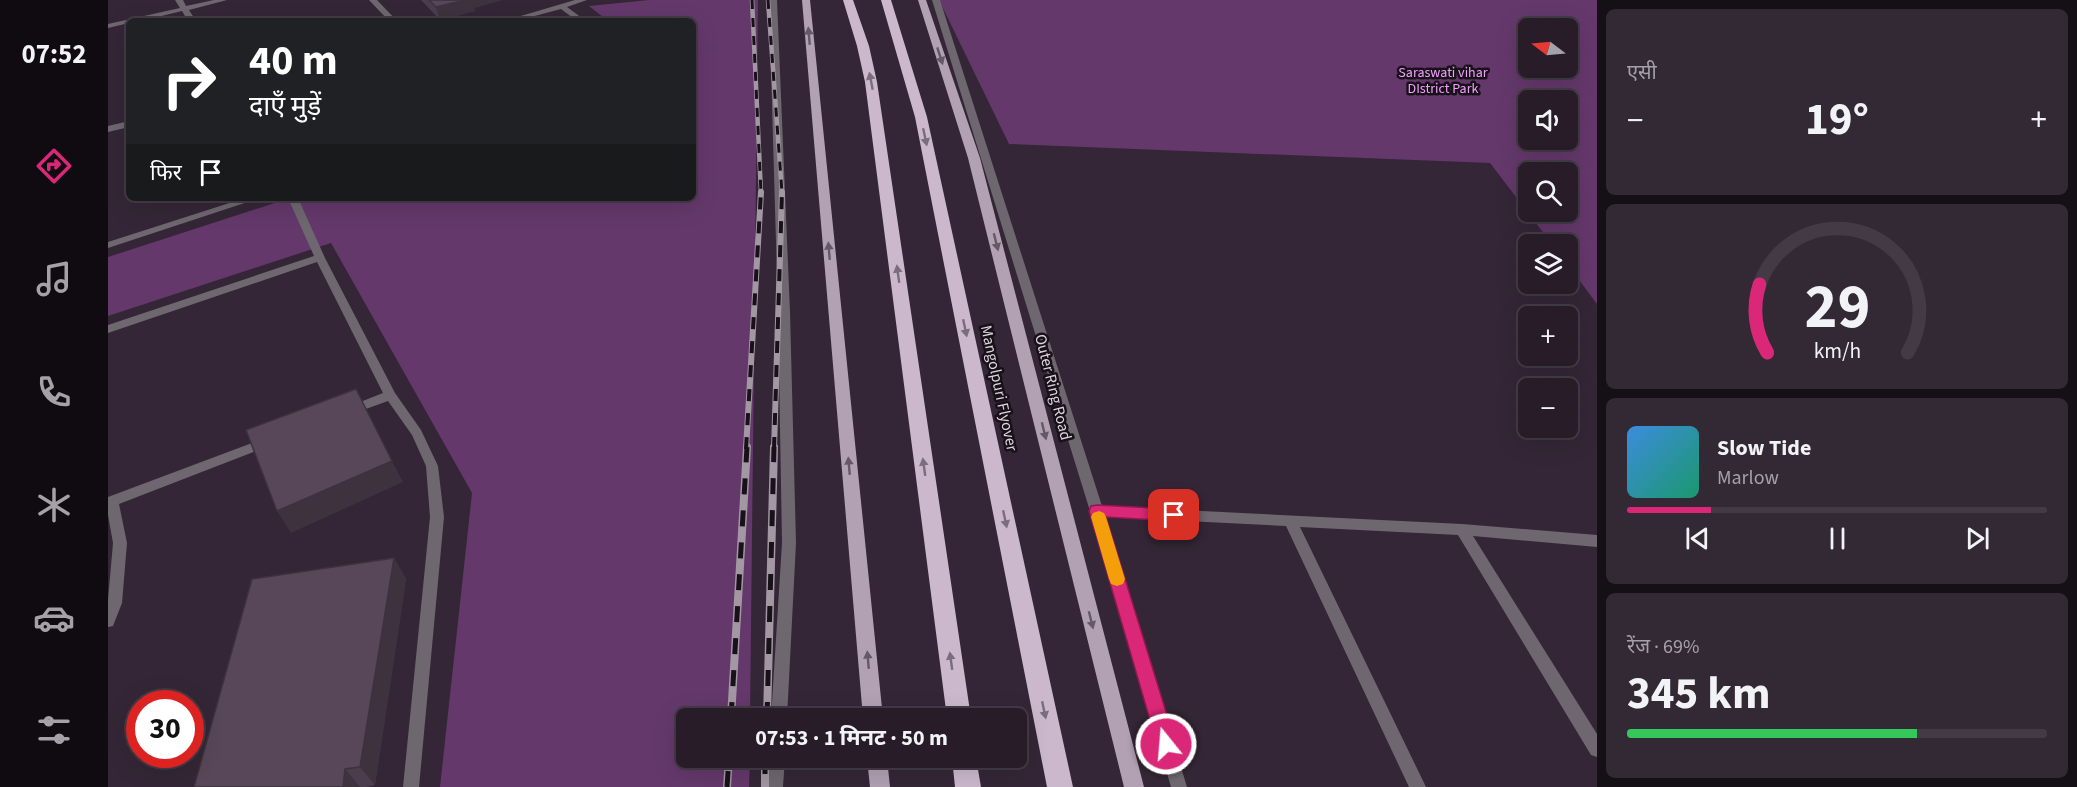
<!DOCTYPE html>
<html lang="hi">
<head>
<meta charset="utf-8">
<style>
  :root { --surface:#271c28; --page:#332934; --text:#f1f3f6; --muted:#a4a1a8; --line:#433a45; --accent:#db2777 }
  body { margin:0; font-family:"Source Sans 3","Noto Sans Devanagari",sans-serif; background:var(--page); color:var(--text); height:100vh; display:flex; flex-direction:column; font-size:22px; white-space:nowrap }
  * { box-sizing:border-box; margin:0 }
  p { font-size:20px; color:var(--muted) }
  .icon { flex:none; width:33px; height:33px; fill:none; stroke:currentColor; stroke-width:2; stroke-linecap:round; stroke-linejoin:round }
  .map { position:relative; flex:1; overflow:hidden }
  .panel { display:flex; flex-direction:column; gap:9px; padding:9px; background:#150f16; width:480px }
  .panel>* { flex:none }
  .guide { position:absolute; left:18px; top:18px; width:570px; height:183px; border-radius:9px; box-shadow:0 6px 24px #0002,0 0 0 2px var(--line); background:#202124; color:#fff; overflow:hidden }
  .needle { width:39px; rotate:286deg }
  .controls { position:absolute; left:1410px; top:18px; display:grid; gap:12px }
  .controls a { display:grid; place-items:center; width:60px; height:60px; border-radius:9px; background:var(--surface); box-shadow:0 6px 24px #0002,0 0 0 2px var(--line); font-size:30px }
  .speed { position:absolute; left:18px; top:690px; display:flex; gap:12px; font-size:30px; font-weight:700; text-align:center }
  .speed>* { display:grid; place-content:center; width:78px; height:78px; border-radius:50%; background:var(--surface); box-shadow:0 6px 24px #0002,0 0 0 2px var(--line); line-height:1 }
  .speed .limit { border:9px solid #d22; background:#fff; color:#111 }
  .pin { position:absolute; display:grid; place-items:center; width:51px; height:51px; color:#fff; margin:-26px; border-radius:12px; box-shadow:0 3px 9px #0006 }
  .me { position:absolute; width:66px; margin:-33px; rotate:343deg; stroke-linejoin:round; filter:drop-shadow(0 0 4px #0008) }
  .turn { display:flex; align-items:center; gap:21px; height:126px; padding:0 24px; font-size:27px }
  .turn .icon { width:78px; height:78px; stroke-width:2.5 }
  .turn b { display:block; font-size:42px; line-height:51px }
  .then { display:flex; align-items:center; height:57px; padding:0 24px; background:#0003; gap:12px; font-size:22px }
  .big { font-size:45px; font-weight:700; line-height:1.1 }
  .panel .card { flex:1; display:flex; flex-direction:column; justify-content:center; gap:9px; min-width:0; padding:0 21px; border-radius:9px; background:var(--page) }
  .panel .dial { align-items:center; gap:0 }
  .dial svg { height:156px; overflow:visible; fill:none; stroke:var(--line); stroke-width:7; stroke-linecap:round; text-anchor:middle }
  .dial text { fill:var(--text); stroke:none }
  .song { display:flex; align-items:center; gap:18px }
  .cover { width:72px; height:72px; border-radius:9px; background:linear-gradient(135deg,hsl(210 70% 55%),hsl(160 70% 35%)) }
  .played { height:6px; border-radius:3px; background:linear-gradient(90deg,var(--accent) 20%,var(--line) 20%) }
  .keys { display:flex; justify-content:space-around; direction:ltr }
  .heat { display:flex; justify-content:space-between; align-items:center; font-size:33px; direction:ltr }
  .charge { height:9px; border-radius:4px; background:linear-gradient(90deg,#34c759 69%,var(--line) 0) }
  .trip { position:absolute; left:568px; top:708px; width:351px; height:60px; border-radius:9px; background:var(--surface); box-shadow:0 6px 24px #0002,0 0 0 2px var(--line); font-weight:700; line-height:60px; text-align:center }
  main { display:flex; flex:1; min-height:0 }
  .tab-bar { display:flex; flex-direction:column; width:108px; justify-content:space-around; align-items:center; background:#100b10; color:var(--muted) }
  .tab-bar .icon { width:42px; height:42px }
  .tab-bar .on { color:var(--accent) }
  .tab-bar b { font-size:27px; color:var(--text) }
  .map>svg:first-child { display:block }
  .green { fill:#64386b; fill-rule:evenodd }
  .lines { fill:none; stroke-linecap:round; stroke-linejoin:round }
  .street { fill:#6e676f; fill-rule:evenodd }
  .primary { fill:#b1a1b3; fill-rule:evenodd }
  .highway { fill:#cbb8cd; fill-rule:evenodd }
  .rail-far2-casing { stroke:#a297a3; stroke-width:4.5 }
  .rail-far1-casing { stroke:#a297a3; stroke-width:6 }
  .rail-casing { stroke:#a297a3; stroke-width:8 }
  .rail-far2 { stroke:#181119; stroke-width:3; stroke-dasharray:9; stroke-linecap:butt }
  .rail-far1 { stroke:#181119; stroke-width:4; stroke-dasharray:12; stroke-linecap:butt }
  .rail { stroke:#181119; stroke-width:5; stroke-dasharray:16; stroke-linecap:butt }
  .wall { fill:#4b3d4d }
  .shaded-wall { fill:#3d323e }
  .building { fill:#574759; stroke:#3d323e; stroke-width:1.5 }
  .oneway { fill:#645966 }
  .oneway2 { fill:#7a6d7c }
  .route { fill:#db2777; stroke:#8e194d; stroke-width:1.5 }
  .slow { fill:#f59e0b }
  .labels { text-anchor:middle; stroke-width:5; stroke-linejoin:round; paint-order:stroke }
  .far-park-label { font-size:14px; fill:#f1a0fd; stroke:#181119 }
  .street-label { font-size:16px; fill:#dfd5e0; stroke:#181119 }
</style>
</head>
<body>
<main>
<nav class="tab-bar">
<b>07:52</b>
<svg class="icon on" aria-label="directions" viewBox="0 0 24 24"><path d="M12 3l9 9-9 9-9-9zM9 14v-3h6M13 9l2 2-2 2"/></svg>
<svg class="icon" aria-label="music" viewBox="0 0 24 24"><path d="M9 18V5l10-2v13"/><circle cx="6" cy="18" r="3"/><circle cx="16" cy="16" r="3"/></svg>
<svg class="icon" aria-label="phone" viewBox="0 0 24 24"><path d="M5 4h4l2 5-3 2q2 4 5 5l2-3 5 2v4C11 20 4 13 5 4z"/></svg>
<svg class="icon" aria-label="climate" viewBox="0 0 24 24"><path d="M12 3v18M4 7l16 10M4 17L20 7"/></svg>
<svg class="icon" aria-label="car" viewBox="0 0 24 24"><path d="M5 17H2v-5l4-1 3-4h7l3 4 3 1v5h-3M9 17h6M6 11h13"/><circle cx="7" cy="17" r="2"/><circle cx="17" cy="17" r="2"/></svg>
<svg class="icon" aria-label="filters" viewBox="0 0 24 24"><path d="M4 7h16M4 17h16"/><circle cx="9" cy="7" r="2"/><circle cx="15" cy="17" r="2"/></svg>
</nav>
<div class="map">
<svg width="1489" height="787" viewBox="0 0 1489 787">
  <rect width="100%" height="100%" fill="#342636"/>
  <!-- green -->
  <g class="green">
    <polygon points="541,0 650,0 642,718 579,718 579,758 642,758 641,787 332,787 364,493 223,243 0,316 0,257 182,198 585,198 585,21 500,21 481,6"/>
    <path d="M831 0H1489V304L1460 265V244H1444L1382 163 901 144ZM1420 28H1460V68H1420ZM1420 100H1460V140H1420ZM1420 172H1460V212H1420Z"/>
  </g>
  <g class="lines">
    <!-- street -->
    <g class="street">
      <polygon points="67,0 75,0 78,6 106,0 119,0 81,10 88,21 80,21 74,11 33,21 21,21 21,23 0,28 0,24 72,8"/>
      <polygon points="261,0 269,0 289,21 281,21"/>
      <polygon points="467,0 479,0 459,7 478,21 469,21 453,9 408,21 396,21"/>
      <polygon points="661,0 669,0 682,312 688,543 679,718 663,718 674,543 670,312"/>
      <polygon points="824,0 832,0 994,506 1354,524 1489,535 1489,547 1365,536 1489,734 1489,757 1483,755 1350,535 1192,527 1318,787 1301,787 1178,526 997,517 1079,787 1063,787 982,511"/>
      <polygon points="21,121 21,127 0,132 0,126"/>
      <polygon points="137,198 152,198 0,248 0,242"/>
      <polygon points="180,198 190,198 217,258 287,393 313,430 330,466 336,517 311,787 295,787 322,517 318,466 304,435 280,401 241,415 235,411 237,408 275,393 209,262 0,333 0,325 206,256"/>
      <polygon points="157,438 161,440 163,443 161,446 11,504 19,543 14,603 5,626 0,627 0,600 5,543 0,515 0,497"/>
      <polygon points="661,758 677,758 675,787 659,787"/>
    </g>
    <!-- primary -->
    <g class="primary">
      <polygon points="694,0 702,0 775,718 755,718"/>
      <polygon points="810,0 818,0 872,158 1036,787 1016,787 860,158"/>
      <polygon points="759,758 779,758 782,787 762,787"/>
    </g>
    <!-- highway -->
    <g class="highway">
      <polygon points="735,0 745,0 761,46 769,82 863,718 839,718 757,82 749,46"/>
      <polygon points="773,0 783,0 819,117 965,787 939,787 807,117"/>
      <polygon points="844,758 868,758 873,787 847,787"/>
    </g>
    <defs>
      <g id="rail-far2">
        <polyline points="644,0 653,193"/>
        <polyline points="660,0 674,193"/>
      </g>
      <g id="rail-far1">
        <polyline points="638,449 653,192"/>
        <polyline points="666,449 674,192"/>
      </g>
      <g id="rail">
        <polyline points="623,718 639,447"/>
        <polyline points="659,718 666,447"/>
        <polyline points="657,758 657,787"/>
        <polyline points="619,787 621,758"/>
      </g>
    </defs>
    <!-- rail-far2 casing -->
    <use href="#rail-far2" class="rail-far2-casing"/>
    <!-- rail-far1 casing -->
    <use href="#rail-far1" class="rail-far1-casing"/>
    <!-- rail casing -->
    <use href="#rail" class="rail-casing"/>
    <!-- rail-far2 -->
    <use href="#rail-far2" class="rail-far2"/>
    <!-- rail-far1 -->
    <use href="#rail-far1" class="rail-far1"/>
    <!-- rail -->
    <use href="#rail" class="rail"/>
  </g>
  <!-- wall -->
  <g class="wall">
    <polygon points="313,0 394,0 366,8 367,11 332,20"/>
    <polygon points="286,558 298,579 267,785 259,787 86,787"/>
  </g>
  <!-- shaded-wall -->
  <g class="shaded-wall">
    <polygon points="356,0 394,0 366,8 367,11 332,20 328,7"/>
    <polygon points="284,461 295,482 183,533 169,511"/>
    <polygon points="286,558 298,579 267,785 252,767"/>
    <polygon points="237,769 252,787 235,787"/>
  </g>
  <!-- building -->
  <g class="building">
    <polygon points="321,0 357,0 328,7"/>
    <polygon points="248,389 284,461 169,511 138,430"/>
    <polygon points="286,558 252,767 237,769 235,787 86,787 144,579"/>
  </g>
  <!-- one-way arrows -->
  <defs><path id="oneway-solid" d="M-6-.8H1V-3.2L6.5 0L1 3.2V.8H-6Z" transform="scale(1.5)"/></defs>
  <g class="oneway">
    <use href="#oneway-solid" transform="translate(701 36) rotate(-95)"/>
    <use href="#oneway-solid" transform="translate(832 56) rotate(72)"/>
    <use href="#oneway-solid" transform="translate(888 242) rotate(76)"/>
    <use href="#oneway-solid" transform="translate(721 251) rotate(-95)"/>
    <use href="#oneway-solid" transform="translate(936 431) rotate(76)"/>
    <use href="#oneway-solid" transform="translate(741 466) rotate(-95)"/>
    <use href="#oneway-solid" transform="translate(983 620) rotate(76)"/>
    <use href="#oneway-solid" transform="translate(760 660) rotate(-95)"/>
  </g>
  <g class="oneway2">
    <use href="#oneway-solid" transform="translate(763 81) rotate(-101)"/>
    <use href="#oneway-solid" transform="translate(817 137) rotate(78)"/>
    <use href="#oneway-solid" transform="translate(790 274) rotate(-98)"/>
    <use href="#oneway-solid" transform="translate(857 328) rotate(78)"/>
    <use href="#oneway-solid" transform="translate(816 467) rotate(-98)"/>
    <use href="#oneway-solid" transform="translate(897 519) rotate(78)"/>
    <use href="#oneway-solid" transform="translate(843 661) rotate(-98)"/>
    <use href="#oneway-solid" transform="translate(936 710) rotate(78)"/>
  </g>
  <!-- route -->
  <polygon class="route" points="989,505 1066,509 1071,510 1074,515 1071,519 1066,521 998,517 1068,744 1065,751 1058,753 1052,751 1049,744 981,511 983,506"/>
  <!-- slow -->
  <polygon class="slow" points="991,511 996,513 998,517 1017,579 1015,584 1009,586 1003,584 1001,579 983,517 985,513"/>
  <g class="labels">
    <!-- far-park labels -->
    <g class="far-park-label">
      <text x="1335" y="77">Saraswati vihar<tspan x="1335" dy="16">DIstrict Park</tspan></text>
    </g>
    <!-- street labels -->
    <g class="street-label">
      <text transform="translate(946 387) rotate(76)" y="6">Outer Ring Road</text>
      <text transform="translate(892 388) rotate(78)" y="6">Mangolpuri Flyover</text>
    </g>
  </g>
</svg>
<div class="controls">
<a><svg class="needle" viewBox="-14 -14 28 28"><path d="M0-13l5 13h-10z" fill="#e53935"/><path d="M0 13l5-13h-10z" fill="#a4a1a8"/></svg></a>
<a><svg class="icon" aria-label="sound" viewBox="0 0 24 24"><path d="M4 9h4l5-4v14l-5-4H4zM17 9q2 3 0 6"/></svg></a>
<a><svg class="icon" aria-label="search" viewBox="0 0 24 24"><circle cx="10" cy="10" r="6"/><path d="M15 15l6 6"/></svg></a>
<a><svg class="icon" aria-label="layers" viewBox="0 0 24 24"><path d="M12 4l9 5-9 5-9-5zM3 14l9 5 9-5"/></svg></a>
<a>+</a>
<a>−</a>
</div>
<div class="speed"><div class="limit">30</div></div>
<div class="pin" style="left:1066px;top:515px;background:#d93025"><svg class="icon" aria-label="arrive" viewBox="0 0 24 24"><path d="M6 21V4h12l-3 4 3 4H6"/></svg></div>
<svg class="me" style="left:1058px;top:744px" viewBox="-20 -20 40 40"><circle r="17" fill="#db2777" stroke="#fff" stroke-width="3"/><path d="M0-11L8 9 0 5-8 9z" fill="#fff"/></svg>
<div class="trip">07:53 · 1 मिनट · 50 m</div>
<div class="guide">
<div class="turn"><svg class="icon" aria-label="right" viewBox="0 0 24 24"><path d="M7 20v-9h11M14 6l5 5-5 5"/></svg><div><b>40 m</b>दाएँ मुड़ें</div></div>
<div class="then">फिर<svg class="icon" aria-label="arrive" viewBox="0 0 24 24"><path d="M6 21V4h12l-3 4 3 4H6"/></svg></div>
</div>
</div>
<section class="panel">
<div class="card"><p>एसी</p>
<div class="heat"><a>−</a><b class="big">19°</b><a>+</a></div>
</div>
<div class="card dial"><svg viewBox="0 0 100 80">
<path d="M14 69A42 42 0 1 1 86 69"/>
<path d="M14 69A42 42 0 0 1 10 34" stroke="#db2777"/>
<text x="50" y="56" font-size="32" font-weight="700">29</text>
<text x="50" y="72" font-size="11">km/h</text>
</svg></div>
<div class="card">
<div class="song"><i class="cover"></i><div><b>Slow Tide</b><p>Marlow</p></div></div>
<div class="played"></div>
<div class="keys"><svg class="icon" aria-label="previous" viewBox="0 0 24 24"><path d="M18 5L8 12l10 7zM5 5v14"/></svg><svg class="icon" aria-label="pause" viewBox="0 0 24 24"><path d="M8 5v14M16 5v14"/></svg><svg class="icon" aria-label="next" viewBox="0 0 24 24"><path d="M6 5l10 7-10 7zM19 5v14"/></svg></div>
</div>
<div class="card"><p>रेंज · 69%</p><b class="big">345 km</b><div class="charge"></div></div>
</section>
</main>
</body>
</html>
